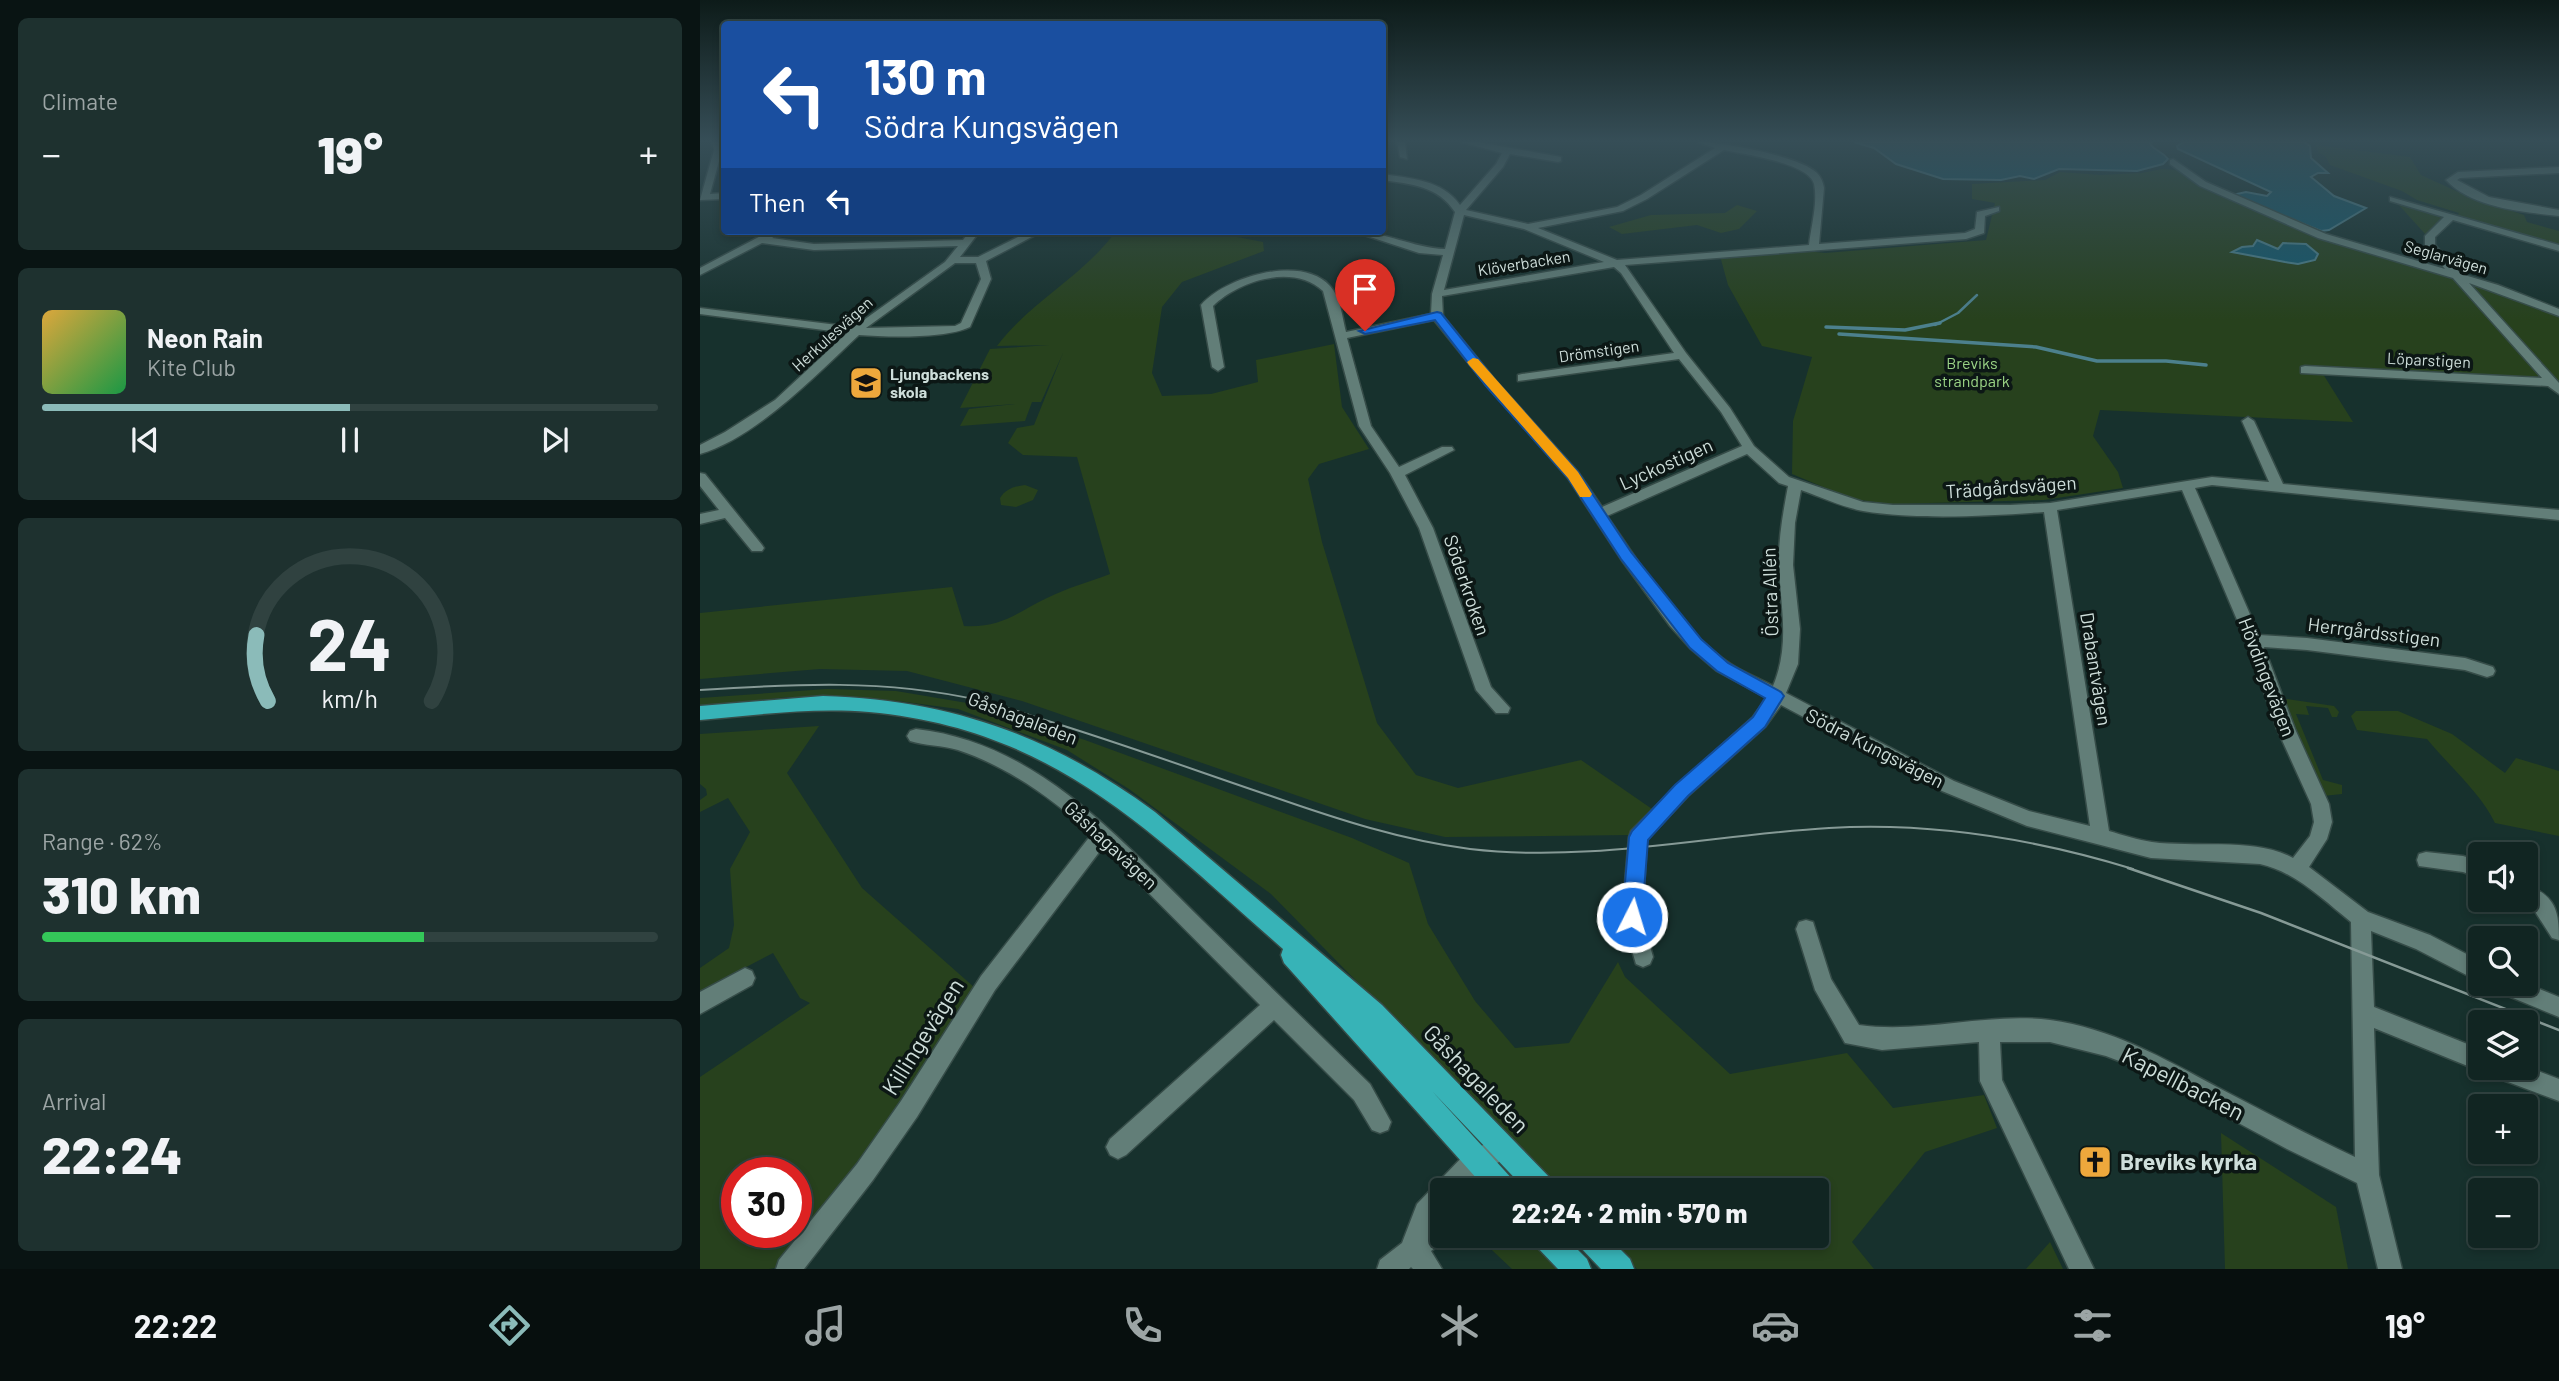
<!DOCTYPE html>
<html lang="en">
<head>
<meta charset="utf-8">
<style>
  :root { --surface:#112522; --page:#1e312f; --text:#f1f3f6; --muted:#9ca5a5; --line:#304240; --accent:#8bbbb9 }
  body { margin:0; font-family:Barlow,sans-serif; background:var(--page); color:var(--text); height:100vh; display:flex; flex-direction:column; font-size:26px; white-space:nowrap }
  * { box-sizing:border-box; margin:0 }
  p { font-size:23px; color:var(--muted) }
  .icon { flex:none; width:38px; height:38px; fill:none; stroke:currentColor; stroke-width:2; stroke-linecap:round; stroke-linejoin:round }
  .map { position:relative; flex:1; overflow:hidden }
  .details { display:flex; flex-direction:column; gap:18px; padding:18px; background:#091413; width:700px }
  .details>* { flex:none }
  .guide { position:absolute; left:21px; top:21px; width:665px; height:214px; border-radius:7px; box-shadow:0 4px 10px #0003,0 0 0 2px var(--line); background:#1a4fa0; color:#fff; overflow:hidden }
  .fabs { position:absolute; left:1768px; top:842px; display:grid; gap:14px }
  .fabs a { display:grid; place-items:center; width:70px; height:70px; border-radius:7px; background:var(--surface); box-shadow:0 4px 10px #0003,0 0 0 2px var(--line); font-size:35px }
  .speed { position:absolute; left:21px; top:1157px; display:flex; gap:14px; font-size:35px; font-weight:700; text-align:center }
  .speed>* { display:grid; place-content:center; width:91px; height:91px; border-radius:50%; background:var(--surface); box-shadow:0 4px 10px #0003,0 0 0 2px var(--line); line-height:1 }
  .speed .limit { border:10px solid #d22; background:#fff; color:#111 }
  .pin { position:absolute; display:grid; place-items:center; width:60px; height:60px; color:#fff; margin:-72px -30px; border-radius:50% 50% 50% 0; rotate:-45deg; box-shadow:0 0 7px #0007 }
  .pin .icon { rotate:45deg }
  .me { position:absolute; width:77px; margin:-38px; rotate:5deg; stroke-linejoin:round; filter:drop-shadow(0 0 5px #0008) }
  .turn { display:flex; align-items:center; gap:24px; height:147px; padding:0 28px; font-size:32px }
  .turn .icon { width:91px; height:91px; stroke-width:2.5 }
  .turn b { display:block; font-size:49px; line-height:60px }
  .then { display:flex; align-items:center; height:66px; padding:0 28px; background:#0003; gap:14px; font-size:26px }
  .big { font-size:52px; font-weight:800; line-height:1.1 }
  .details .tile { flex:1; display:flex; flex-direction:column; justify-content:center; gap:10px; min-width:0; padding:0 24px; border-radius:10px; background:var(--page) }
  .details .dial { align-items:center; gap:0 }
  .dial svg { height:182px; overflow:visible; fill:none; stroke:var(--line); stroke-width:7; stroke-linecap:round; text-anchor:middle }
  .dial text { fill:var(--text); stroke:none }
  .song { display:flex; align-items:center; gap:21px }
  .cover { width:84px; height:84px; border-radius:10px; background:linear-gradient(135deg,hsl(40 70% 55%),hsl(140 70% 35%)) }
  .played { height:7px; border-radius:4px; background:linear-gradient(90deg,var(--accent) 50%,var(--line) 50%) }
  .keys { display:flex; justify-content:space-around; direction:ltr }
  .heat { display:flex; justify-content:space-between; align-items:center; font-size:38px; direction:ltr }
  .charge { height:10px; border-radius:5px; background:linear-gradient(90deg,#34c759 62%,var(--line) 0) }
  .trip { position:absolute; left:730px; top:1178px; width:399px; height:70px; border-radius:7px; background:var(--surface); box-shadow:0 4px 10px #0003,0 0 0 2px var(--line); font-weight:800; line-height:70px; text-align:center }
  .dock { display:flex; height:112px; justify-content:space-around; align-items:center; background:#070f0e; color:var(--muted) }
  .dock .icon { width:49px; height:49px }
  .dock .active { color:var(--accent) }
  .dock b { font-size:32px; color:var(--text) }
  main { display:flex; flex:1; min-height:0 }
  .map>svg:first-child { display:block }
  .green { fill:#27411d; fill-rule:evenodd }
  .water { fill:#14586c; stroke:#4c808d; stroke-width:2 }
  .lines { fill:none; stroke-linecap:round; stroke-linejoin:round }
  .stream-far1 { stroke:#4c808d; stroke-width:2.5 }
  .stream { stroke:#4c808d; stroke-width:3.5 }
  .minor-casing { stroke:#364c48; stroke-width:3 }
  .major-casing { stroke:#364c48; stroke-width:3 }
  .minor { fill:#627e78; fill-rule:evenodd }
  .major { fill:#37b3b7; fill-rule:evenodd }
  .tram-far1 { stroke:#869a96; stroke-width:2 }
  .tram { stroke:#869a96; stroke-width:2.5 }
  .route { fill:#1a73e8; stroke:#114b97; stroke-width:2 }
  .slow { fill:#f59e0b }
  .labels { text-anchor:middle; stroke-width:7; stroke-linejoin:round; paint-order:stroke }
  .far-street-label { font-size:16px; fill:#cededa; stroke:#0c1715 }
  .far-park-label { font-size:16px; fill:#9ad385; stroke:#0c1715 }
  .far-poi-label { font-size:16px; font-weight:bold; fill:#cededa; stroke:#0c1715; text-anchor:start }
  .street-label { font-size:19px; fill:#cededa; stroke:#0c1715 }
  .near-street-label { font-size:23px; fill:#cededa; stroke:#0c1715 }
  .near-poi-label { font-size:23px; font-weight:bold; fill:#cededa; stroke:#0c1715; text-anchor:start }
</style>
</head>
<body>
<main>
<section class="details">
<div class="tile"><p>Climate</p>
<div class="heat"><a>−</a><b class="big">19°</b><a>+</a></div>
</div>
<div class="tile">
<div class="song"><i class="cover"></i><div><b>Neon Rain</b><p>Kite Club</p></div></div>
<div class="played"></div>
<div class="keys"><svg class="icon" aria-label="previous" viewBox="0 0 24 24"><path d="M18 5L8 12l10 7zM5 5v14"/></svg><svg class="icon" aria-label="pause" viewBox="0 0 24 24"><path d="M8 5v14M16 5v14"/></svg><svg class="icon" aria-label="next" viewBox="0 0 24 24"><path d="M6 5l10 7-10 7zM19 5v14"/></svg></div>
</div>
<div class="tile dial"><svg viewBox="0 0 100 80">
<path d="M14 69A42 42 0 1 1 86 69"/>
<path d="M14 69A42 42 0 0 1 9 40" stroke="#8bbbb9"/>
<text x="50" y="56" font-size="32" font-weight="700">24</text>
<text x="50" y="72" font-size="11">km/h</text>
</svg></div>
<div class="tile"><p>Range · 62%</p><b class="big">310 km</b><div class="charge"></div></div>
<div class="tile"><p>Arrival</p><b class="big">22:24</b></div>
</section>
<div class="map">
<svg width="1859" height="1269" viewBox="0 0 1859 1269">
  <rect width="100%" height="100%" fill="#17312d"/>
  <!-- green -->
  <g class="green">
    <polygon points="1616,145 1710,157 1721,175 1765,195 1824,215 1827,222 1859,231 1859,246 1757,216 1759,213 1717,200 1702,191 1630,165 1625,156 1619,153"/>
    <polygon points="1462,169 1477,170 1513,191 1610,233 1789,287 1859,316 1859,386 1618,366 1653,422 1400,410 1393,436 1418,472 1423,488 1344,500 1191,504 1152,499 1092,474 1093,421 1112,357 1062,346 1028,285 1020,256 1106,251 1125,253 1286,240 1295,203 1272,199 1272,184 1345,180 1360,172 1401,175 1441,173"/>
    <polygon points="1697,203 1741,214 1744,217 1726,235"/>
    <polygon points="1037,205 1057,211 1039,229 1021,233 997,225 922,234 909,227 951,215 1025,213"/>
    <path d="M462 231H518L517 233 563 242 564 251 482 282 462 307 452 373 462 396 511 394 558 382 556 360 634 344 642 407 669 449 619 464 608 479 622 542 677 723 716 775 758 788 881 760 955 811 931 835 745 837 665 819 322 701 207 671 120 669 0 679V613L252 587 264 626C301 628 316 613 347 598 367 588 389 582 410 574L377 457 323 455 308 443 317 428 334 425 363 353 341 402H332L325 421 260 426 269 409 315 404 260 408 290 349 350 345 297 346C329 303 380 278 413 235Z"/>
    <path d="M325 485 338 490 333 500 316 507 301 505 300 498C306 489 315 486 325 485Z"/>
    <polygon points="127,689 196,691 267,703 385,740 652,838 709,863 728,924 775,1001 815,1048 869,1043 918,962 925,977 1030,1074 1147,1053 1193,1108 1284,1095 1297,1128 1225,1152 1152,1242 1174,1269 937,1269 905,1236 1116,1236 1116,1190 861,1190 571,894 429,789 367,750 258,709 198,701 147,697 89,697 0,706 0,698"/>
    <polygon points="1587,699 1634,706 1639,712 1637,717 1632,717 1628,708 1606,706 1609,715 1596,714 1623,780 1642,785 1642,794 1623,796 1584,702"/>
    <path d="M1656 711H1698L1752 734 1805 773 1816 758 1859 771V836L1795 823C1780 792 1749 766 1727 739L1657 730 1651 716Z"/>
    <path d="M119 726 87 773 162 888 275 988 193 1123 86 1258 75 1268 69 1269H0V1077L110 1003 100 998 73 953 0 991V968L29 948 34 925 30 869 50 832 28 798 0 812V800L7 795 6 789 0 784V734ZM37 1172H96V1232H37Z"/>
    <polygon points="1521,1133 1636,1207 1648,1269 1525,1269"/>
    <polygon points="777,1236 829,1236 861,1269 812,1269"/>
    <polygon points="1350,1242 1363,1269 1326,1269"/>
  </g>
  <!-- water -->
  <g class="water">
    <path d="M1154 142H1452L1450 144C1455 151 1462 151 1468 159L1463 164 1437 171 1359 169 1334 179 1320 176 1301 180 1243 179 1196 164 1174 148Z"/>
    <polygon points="1484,142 1604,142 1610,146 1611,158 1628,173 1618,173 1611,177 1634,196 1666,208 1629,230 1621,231 1532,195 1546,192 1567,196 1571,192 1478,149 1477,146"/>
    <polygon points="1557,240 1578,249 1583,243 1606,244 1618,254 1615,260 1598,264 1585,262 1532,252 1542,247 1553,246"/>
  </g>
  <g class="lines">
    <!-- stream-far1 -->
    <polyline class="stream-far1" points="1235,325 1258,313 1277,295"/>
    <!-- stream -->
    <g class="stream">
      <polyline points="1126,327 1205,330 1240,323"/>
      <polyline points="1139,334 1336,347 1397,361 1466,361 1506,365"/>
    </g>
    <defs>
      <g id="minor">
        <polygon points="12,142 20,142 22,150 10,194 24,193 24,199 0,200 14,150"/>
        <polygon points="697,142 705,142 707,159 700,157"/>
        <path d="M761 142H778L861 157V161L858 162 810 154 803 167 766 210 828 224 917 207 941 195 1015 148 998 142C1022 142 1100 156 1117 173 1121 177 1123 182 1124 188L1119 244 1265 233 1275 229 1277 212 1299 207V211L1285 216 1284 233 1266 239 925 265 986 353 1030 408 1054 446 1089 477 1163 502 1193 505H1310L1350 503 1512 477 1569 482 1542 421 1548 417 1554 421 1583 484 1859 510V520L1512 485 1495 488 1559 635 1607 638 1765 658 1793 667 1795 671 1793 675 1787 677 1765 670 1607 650 1564 647 1595 729 1629 804 1632 822 1627 839 1609 867 1668 912 1730 935 1780 961V982L1716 949 1671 931 1674 1007 1780 1049V1068H1788L1780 1071 1674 1028 1679 1175 1702 1269H1678L1657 1183 1587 1149 1432 1066 1406 1056 1350 1042H1300L1302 1080 1394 1269H1369L1280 1081 1279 1042 1182 1050 1145 1043 1115 990 1096 929 1099 922 1106 920 1113 922 1131 979 1159 1025C1222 1034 1287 1012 1350 1020 1411 1028 1465 1059 1517 1087 1563 1111 1608 1135 1655 1157L1651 922C1623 900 1596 872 1560 864L1451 858 1327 826 1242 791 1081 705 1065 727 988 796 947 840 942 917 953 957 950 964 943 967 936 964 922 917 929 837 931 831 976 786 1053 717 1067 698 1017 671 990 648 970 626 921 559 868 478 787 386 734 320 647 338 671 426 699 467 742 447H752L754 450 705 475 733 528 791 687 810 708 808 713H796L776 690 719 528 690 473 659 426 623 291C593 263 538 281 513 306L524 367 518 371 512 367 501 305C525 277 602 254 630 286 641 298 642 317 646 332L731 314 732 294 743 255 719 253 652 231C684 231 713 248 745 249L755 212C738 186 711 184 682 180V174C710 178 743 180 760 205L796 164 802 153ZM1024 150C1043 154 1109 163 1114 184 1118 203 1111 226 1109 245L917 260 838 228 923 211 947 199ZM764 215 824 229 904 262 744 290ZM914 267 921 273 974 353 822 374 818 375V381L979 359 1021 412 1042 446 902 507 878 472 795 380 743 316 742 296ZM1047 454 1079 483 1088 486C1083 513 1078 540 1079 567 1081 610 1090 645 1073 686 1058 678 1042 672 1029 663 980 630 940 564 907 516ZM1101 490C1121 497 1142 507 1163 511 1218 520 1288 516 1344 512L1390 826 1329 811 1254 781 1086 693 1098 664 1100 629 1093 565 1095 523ZM1482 490 1546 641 1577 729 1611 804 1614 822 1610 836 1593 858C1555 837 1495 848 1452 842 1438 840 1423 835 1409 831L1357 510Z"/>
        <polygon points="1473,159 1506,182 1626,234 1745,269 1725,246 1725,236 1744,217 1690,201 1690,197 1859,245 1859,251 1753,220 1735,237 1735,245 1761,274 1798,285 1859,309 1859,316 1769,283 1859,383 1859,394 1848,386 1601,373 1601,367 1605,366 1842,378 1753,278 1618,238 1500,186 1470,164 1470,160"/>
        <path d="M1859 167V173L1760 178 1757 180 1789 197 1859 210V216C1823 212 1772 208 1746 180L1758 172Z"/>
        <path d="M70 231H83L72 238 114 244 263 240 270 231H280L260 257H278L330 231H343L286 261 291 279 270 327C245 339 187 337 159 335 117 374 56 438 0 454V445L25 432 75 400 147 333 0 314V308L154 327 245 262 258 246 114 250 62 243 0 275V268ZM255 263H276L281 279 261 323 255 326 166 328Z"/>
        <polygon points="0,473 5,474 62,545 64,548 62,551 52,551 25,518 0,524 0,514 19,510 0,486"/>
        <path d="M216 729C339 743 419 839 502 920 558 975 614 1029 670 1084L691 1122 688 1130 680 1133 672 1130 654 1100 574 1020 426 1155 418 1159 410 1155 406 1147 410 1139 560 1005 403 847 295 990 217 1117 173 1180 104 1269H76L79 1260 157 1164 201 1101 281 976 391 835C355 799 306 766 258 750 242 745 225 746 210 741L207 736 210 731Z"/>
        <polygon points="1726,852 1763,856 1780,861 1780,878 1763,872 1719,866 1717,860 1719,854"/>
        <path d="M1825 884C1856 896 1859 911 1859 940L1852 938 1834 910 1819 900H1825Z"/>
        <polygon points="45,968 52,971 55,978 52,985 0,1014 0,992"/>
        <polygon points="1825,983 1859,997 1859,1017 1796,991 1793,984"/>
        <polygon points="1825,1066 1859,1079 1859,1101 1792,1076 1789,1068"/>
        <polygon points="804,1137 812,1141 816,1149 812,1157 784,1168 763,1190 742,1190 742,1213 739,1216 742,1215 742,1236 751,1236 731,1251 742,1269 713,1269 711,1267 709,1269 677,1269 680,1260 702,1243 717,1204 768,1151"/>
      </g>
      <g id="major">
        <path d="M123 696C251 700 352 736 455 812L682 1005 853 1181 857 1190H826L732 1091 814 1181 818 1190H787L584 963 581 955 583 949C451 833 355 729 169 712 113 707 56 715 0 720V706Z"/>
        <polygon points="832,1236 864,1236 887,1259 891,1269 858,1269 836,1246"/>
        <polygon points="875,1236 907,1236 930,1259 934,1269 901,1269 879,1246"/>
      </g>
    </defs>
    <!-- minor casing -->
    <use href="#minor" class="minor-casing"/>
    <!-- major casing -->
    <use href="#major" class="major-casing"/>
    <!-- minor -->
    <use href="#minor" class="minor"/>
    <!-- major -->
    <use href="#major" class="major"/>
    <!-- tram-far1 -->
    <path class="tram-far1" d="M0 690C95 684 184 679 278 700 302 705 325 714 348 721 423 744 497 771 571 796 637 819 701 840 770 849 891 863 1009 835 1129 828 1232 822 1335 839 1433 869"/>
    <!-- tram -->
    <polyline class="tram" points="1428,868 1561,913 1859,1030"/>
  </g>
  <!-- sky -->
  <linearGradient id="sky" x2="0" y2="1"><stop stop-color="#0d1b19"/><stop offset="0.44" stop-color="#364e57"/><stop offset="1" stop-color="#364e57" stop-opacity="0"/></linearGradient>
  <rect width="1859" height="320" fill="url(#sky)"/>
  <!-- route -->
  <polygon class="route" points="737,312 741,313 795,380 878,472 931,552 1001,639 1028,663 1081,692 1084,696 1065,727 988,796 948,840 942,917 939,924 932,926 925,924 922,917 929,837 932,831 975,785 1053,717 1065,698 1017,671 990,648 921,559 868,478 786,386 735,320 665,334 659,331"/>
  <!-- slow -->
  <polygon class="slow" points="773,358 778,359 878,472 892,494 890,497 880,497 868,478 769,365 767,362"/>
  <!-- icons -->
  <defs>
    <symbol id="school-square" viewBox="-11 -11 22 22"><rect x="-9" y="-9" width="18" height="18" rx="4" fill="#eea83c" stroke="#0c1715"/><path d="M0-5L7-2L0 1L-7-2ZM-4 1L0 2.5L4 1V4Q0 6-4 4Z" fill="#111"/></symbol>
    <symbol id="church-square" viewBox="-11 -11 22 22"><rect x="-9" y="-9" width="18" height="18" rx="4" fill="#eea83c" stroke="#0c1715"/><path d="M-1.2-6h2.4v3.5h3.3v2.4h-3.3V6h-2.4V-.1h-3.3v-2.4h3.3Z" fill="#111"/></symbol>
  </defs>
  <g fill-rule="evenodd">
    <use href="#school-square" x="147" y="364" width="38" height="38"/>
    <use href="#church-square" x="1376" y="1143" width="38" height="38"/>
  </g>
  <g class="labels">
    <!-- far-street labels -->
    <g class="far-street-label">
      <text transform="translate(1746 257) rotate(16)" y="6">Seglarvägen</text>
      <text transform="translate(824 263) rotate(-9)" y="6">Klöverbacken</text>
      <text transform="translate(132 334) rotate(-42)" y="6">Herkulesvägen</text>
      <text transform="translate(899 351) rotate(-8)" y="6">Drömstigen</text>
      <text transform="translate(1729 360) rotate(3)" y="6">Löparstigen</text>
    </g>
    <!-- far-park labels -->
    <g class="far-park-label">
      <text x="1272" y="369">Breviks<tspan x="1272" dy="18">strandpark</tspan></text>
    </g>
    <!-- far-poi labels -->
    <g class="far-poi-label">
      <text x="190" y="380">Ljungbackens<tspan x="190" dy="18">skola</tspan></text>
    </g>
    <!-- street labels -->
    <g class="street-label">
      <text transform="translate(966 464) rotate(-24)" y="7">Lyckostigen</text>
      <text transform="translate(1311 487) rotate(-4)" y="7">Trädgårdsvägen</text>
      <text transform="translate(767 585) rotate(71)" y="7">Söderkroken</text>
      <text transform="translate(1070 592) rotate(-92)" y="7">Östra Allén</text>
      <text transform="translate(1674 632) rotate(7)" y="7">Herrgårdsstigen</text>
      <text transform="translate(1396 669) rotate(81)" y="7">Drabantvägen</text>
      <text transform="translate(1567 677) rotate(69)" y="7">Hövdingevägen</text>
      <text transform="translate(323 718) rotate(21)" y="7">Gåshagaleden</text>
      <text transform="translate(1175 748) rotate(27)" y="7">Södra Kungsvägen</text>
      <text transform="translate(411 845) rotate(43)" y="7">Gåshagavägen</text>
    </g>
    <!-- near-street labels -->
    <g class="near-street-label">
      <text transform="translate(223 1037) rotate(-58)" y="8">Killingevägen</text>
      <text transform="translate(776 1079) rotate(46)" y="8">Gåshagaleden</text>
      <text transform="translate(1483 1084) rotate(27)" y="8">Kapellbacken</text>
    </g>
    <!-- near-poi labels -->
    <g class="near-poi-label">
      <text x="1420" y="1170">Breviks kyrka</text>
    </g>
  </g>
</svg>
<div class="fabs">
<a><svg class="icon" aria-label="sound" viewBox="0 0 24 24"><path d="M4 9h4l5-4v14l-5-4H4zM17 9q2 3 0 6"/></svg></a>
<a><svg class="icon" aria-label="search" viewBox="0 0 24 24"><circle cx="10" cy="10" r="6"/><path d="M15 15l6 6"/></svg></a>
<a><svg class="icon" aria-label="layers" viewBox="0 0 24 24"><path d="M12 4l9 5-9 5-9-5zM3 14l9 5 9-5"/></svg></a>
<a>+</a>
<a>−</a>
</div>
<div class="speed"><div class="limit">30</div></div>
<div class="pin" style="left:665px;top:331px;background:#d93025"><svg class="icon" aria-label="arrive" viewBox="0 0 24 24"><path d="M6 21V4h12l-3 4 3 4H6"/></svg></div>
<svg class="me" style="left:932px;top:917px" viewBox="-20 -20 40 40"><circle r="17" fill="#1a73e8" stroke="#fff" stroke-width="3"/><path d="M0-11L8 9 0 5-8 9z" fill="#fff"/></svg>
<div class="trip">22:24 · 2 min · 570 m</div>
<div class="guide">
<div class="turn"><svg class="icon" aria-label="left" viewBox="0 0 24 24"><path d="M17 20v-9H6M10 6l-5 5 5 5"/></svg><div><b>130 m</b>Södra Kungsvägen</div></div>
<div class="then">Then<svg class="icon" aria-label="left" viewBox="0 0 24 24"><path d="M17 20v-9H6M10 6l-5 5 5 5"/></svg></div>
</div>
</div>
</main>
<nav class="dock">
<b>22:22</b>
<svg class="icon active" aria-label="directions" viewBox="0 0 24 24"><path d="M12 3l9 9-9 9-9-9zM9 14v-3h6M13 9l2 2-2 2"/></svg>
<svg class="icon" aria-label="music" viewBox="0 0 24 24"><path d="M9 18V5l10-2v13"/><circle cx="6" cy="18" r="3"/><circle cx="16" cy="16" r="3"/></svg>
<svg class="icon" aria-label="phone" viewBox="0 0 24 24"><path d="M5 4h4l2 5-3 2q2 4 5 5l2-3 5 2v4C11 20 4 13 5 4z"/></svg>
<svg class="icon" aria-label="climate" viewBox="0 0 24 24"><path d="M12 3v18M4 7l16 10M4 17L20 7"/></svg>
<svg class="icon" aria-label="car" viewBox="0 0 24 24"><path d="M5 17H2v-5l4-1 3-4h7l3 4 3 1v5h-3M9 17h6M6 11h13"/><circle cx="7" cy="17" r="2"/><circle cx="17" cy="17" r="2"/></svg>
<svg class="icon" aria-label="filters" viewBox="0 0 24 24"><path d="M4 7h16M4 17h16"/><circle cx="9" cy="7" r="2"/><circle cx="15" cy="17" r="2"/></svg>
<b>19°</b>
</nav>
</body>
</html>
